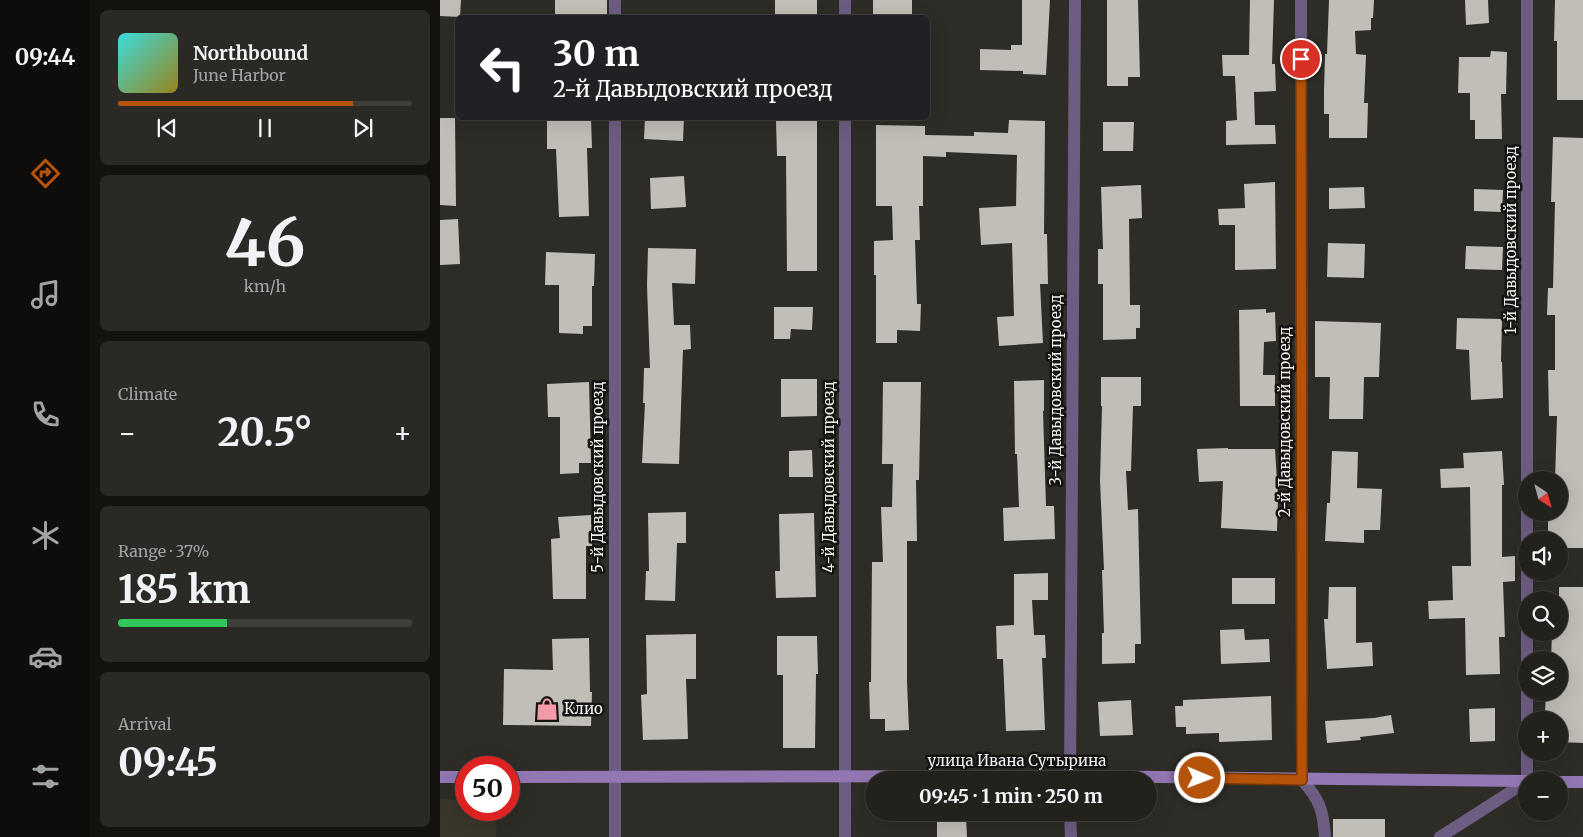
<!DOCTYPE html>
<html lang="en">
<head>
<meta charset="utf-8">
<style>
  :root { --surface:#22211c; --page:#2a2925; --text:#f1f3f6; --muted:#a2a3a3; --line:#3f3e3b; --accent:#b45309 }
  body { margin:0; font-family:Merriweather,serif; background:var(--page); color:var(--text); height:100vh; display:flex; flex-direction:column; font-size:19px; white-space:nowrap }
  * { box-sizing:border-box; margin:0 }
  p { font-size:16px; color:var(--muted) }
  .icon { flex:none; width:28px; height:28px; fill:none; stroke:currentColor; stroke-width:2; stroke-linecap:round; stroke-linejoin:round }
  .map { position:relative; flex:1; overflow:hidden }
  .side { display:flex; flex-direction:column; gap:10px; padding:10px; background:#13120f; width:350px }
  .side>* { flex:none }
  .hud { position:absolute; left:15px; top:15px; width:475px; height:105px; border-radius:8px; box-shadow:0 5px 20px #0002,0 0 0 1px var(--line); background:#202124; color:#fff; overflow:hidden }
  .needle { width:32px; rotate:144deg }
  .buttons { position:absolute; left:1078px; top:471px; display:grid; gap:10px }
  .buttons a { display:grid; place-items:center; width:50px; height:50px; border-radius:50%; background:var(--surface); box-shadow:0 5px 20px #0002,0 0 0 1px var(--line); font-size:25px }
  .speed { position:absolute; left:15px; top:756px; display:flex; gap:10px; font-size:25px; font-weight:700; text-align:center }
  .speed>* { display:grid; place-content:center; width:65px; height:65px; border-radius:50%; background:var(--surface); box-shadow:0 5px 20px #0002,0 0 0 1px var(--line); line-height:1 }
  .speed .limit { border:8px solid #d22; background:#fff; color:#111 }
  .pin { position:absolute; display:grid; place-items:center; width:42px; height:42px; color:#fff; margin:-21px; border:2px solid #fff; border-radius:50%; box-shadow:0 1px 5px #0007 }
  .me { position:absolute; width:55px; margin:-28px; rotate:91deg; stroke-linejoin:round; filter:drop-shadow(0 0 4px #0008) }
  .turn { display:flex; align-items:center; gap:18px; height:105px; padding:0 15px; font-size:22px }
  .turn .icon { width:65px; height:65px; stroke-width:2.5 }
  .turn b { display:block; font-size:35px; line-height:42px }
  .big { font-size:38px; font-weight:700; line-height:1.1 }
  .side .widget { flex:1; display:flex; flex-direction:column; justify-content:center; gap:8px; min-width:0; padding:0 18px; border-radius:8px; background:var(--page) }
  .side .dial { align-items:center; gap:0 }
  .dial b { font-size:65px; line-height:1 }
  .song { display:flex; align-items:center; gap:15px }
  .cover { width:60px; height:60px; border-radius:8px; background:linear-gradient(135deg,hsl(180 70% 55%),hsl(50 70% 35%)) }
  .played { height:5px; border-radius:2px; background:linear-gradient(90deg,var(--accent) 80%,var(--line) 80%) }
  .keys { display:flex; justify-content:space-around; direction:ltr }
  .heat { display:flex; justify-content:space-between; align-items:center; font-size:28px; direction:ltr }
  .charge { height:8px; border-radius:4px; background:linear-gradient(90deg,#34c759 37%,var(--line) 0) }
  .trip { position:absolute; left:425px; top:771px; width:292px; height:50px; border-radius:25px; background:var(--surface); box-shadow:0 5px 20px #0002,0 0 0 1px var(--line); font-weight:700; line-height:50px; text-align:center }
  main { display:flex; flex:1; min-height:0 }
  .menu { display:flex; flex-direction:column; width:90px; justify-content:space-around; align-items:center; background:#0e0d0b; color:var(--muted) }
  .menu .icon { width:35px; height:35px }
  .menu .active { color:var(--accent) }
  .menu b { font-size:22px; color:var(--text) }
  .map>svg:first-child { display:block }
  .built { fill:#3b362b }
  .building { fill:#c1beb7 }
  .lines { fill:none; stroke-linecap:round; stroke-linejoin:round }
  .minor { stroke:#6e5d83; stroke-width:12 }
  .tertiary { stroke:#6e5d83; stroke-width:12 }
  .secondary { stroke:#9377b3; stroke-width:12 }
  .route-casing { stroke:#753606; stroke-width:12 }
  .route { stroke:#b45309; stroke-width:9 }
  .labels { text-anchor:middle; stroke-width:5; stroke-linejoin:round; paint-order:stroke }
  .street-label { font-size:15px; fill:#f3f1ee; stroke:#151412 }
  .poi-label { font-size:15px; fill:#f3f1ee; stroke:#151412; text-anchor:start }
</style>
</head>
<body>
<main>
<nav class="menu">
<b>09:44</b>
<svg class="icon active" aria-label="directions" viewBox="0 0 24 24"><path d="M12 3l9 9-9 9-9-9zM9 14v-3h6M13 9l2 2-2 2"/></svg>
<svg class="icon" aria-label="music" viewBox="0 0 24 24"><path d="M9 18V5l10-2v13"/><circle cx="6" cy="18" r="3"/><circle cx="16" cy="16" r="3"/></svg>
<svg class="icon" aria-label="phone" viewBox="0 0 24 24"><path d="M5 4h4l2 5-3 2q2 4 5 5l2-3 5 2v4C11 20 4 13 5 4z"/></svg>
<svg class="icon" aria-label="climate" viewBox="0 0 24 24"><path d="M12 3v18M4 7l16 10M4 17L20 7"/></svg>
<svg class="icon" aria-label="car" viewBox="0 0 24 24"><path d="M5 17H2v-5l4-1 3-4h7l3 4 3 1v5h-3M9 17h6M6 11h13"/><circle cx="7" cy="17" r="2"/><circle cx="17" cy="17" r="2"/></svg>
<svg class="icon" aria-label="filters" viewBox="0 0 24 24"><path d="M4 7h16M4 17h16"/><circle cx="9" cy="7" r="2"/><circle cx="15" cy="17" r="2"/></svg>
</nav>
<section class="side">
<div class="widget">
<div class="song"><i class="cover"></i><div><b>Northbound</b><p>June Harbor</p></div></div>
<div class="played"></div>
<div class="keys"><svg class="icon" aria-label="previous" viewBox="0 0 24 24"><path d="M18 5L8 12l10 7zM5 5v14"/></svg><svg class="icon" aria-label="pause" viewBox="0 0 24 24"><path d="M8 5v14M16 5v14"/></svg><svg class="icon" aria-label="next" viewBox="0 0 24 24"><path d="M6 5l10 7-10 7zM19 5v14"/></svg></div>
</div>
<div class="widget dial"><b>46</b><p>km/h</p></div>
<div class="widget"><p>Climate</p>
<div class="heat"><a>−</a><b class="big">20.5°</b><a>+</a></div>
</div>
<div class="widget"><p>Range · 37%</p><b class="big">185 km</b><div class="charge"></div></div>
<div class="widget"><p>Arrival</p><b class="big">09:45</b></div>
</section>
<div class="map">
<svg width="1143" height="837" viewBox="0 0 1143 837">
  <rect width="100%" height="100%" fill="#2e2c26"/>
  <!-- built -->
  <polygon class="built" points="0,799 26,800 26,810 57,810 56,837 0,837"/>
  <!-- building -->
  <g class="building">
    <polygon points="0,0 21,0 20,17 0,16"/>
    <polygon points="115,0 167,0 167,15 115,17"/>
    <rect x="335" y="0" width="42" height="18"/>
    <rect x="433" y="0" width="39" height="18"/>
    <polygon points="582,0 610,0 606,75 583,74 583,71 540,70 540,49 571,50 571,45 582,45"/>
    <polygon points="667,0 698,0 700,77 688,77 688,86 667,86"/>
    <polygon points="810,0 834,0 832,64 835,64 836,91 814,92 815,125 835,125 836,144 786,145 786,121 797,120 795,76 783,76 782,55 809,55"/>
    <polygon points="889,0 934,0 933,18 931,18 931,30 915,31 916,54 926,55 924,103 928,103 927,138 889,138 889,114 884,114 884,91 885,54 887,54"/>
    <polygon points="1025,0 1048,0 1049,23 1026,25"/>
    <polygon points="1115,0 1143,0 1143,100 1117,100 1117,41 1114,41"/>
    <polygon points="1051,51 1067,52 1066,94 1061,94 1062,139 1035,139 1035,120 1030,120 1030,93 1018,93 1019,57 1050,57"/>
    <polygon points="0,118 15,118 16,206 0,205"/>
    <polygon points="107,118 151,118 152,148 147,148 149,216 119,217 116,149 107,149"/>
    <polygon points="205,118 244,118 243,141 204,139"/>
    <polygon points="377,120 377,271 347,271 346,156 337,156 336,121"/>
    <polygon points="569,120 605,121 604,234 607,234 608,284 600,284 603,343 559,346 557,317 574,316 572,243 541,245 539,208 576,206 577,155 506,152 506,157 483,156 483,206 479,206 480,240 475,240 477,304 481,304 480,331 457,330 457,343 436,343 436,275 434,275 434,241 453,240 452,206 436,206 436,125 485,126 485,135 534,136 534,132 568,133"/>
    <polygon points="663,122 694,122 693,151 663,151"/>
    <polygon points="1113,137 1143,138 1143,548 1119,548 1119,540 1108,540 1108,516 1119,516 1119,480 1115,480 1117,416 1109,416 1108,370 1115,370 1115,315 1107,315 1108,288 1113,288 1115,202 1111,202"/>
    <polygon points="244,176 246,207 211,209 210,178"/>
    <polygon points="835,182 836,269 795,270 795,225 779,225 778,209 805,208 804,184"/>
    <polygon points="701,185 702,218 689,219 690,305 700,305 700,328 696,328 696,339 663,340 663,284 658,284 658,249 663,249 661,187"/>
    <polygon points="924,187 925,208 889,209 889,188"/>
    <polygon points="1034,189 1063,190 1062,212 1034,211"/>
    <polygon points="18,219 20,264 0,265 0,220"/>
    <polygon points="888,243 925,244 924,278 887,277"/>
    <polygon points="1026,246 1063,247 1062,270 1025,269"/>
    <polygon points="208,248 256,249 255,284 232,283 234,325 250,325 251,349 243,350 239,464 202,463 205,403 203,403 204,368 210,368 207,286"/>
    <polygon points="106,252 155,254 154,286 152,286 152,326 143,326 143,334 119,333 119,285 105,285"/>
    <polygon points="334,307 373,307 372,330 351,329 350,339 334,339"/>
    <polygon points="826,309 826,313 835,312 836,341 824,342 823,375 835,375 835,406 800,406 799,310"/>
    <polygon points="1017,318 1062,319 1061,362 1062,362 1063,398 1031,400 1029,350 1016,349"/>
    <polygon points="875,321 941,323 939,377 924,377 923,419 889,419 890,377 875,377"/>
    <polygon points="661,377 701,377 701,406 693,406 691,471 686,471 688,510 698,509 701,644 695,644 695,663 662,664 662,633 664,633 662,570 664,570 660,481 662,406 661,406"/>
    <polygon points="341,379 377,379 377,416 341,417"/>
    <polygon points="604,380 604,411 603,411 606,506 614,506 615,539 564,541 563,508 579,507 577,454 575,454 574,381"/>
    <polygon points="149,382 151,463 139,463 139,473 120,474 120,417 108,417 107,384"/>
    <polygon points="443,382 481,382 479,480 476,480 477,541 467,541 467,681 469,730 445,731 445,719 430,719 429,682 431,682 432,562 443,562 441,507 452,507 453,464 442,464"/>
    <polygon points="788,448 788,449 835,449 838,498 837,531 781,528 783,481 759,482 757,449"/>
    <polygon points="372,450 373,477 349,477 349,451"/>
    <polygon points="892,451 918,452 917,488 942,489 940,530 924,530 924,543 885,541 887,503 890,503"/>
    <polygon points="1062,451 1064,485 1062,485 1062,557 1075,556 1075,581 1063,582 1065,637 1059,637 1060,674 1026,675 1025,618 989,619 988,601 1013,600 1012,566 1031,566 1030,487 1001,488 1000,469 1024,468 1023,453"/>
    <polygon points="246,512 246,543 237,543 235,601 205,600 206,571 209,571 208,513"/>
    <polygon points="374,513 376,597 336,598 335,571 340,571 339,514"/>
    <polygon points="151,515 152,546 146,546 146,599 113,599 111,539 120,538 118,517"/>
    <polygon points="608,573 608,600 592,600 594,635 605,635 606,658 602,658 605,730 566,731 563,659 557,659 556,626 574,625 574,574"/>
    <rect x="792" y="578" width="43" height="26"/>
    <polygon points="889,587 916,587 916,643 932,642 933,666 887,669 884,619 888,619"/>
    <polygon points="1119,587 1143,587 1143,743 1119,742 1119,720 1114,720 1114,713 1105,713 1106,692 1119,692 1119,660 1111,660 1112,632 1119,632"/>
    <polygon points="804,629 805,640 829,639 830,662 781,664 780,630"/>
    <polygon points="256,634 256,679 246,679 248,739 203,740 201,695 207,694 206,635"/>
    <polygon points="337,636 377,636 378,674 376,674 375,748 343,748 343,675 337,675"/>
    <polygon points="149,638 150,692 152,692 151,726 63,725 64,669 113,670 112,639"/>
    <polygon points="831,696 832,740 779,742 779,733 746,734 746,727 736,727 735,706 743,706 743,700"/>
    <polygon points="691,700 693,735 660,736 658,702"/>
    <polygon points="1055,708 1055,741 1030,742 1029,709"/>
    <polygon points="951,715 954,733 920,737 921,740 887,743 885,721 934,718"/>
    <polygon points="497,817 526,817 527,837 497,837"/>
    <rect x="893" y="819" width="52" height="18"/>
  </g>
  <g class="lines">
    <!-- minor -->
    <g class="minor">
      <path d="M861 0 862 780C880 800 883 810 885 837"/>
      <polyline points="175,18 175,0"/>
      <polyline points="405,18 405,0"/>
      <polyline points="1087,480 1087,0"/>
      <polyline points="1087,540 1087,512"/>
      <polyline points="1087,600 1087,572"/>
      <polyline points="1087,660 1087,632"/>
      <polyline points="1087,720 1087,692"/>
      <polyline points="630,780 635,0"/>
      <polyline points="1087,780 1087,752"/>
      <polyline points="630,812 631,837"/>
      <polyline points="175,837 175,118"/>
      <polyline points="405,837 405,118"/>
    </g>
    <!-- tertiary -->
    <polyline class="tertiary" points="1000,837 1086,782"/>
    <!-- secondary -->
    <g class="secondary">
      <polyline points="0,777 26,777"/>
      <polyline points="69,777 630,776 1086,781"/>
      <polyline points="1119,782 1143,782"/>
    </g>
  </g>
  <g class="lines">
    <defs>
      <polyline id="route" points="760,778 862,780 861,59"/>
    </defs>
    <!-- route casing -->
    <use href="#route" class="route-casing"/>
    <!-- route -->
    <use href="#route" class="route"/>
  </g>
  <!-- icons -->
  <defs>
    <symbol id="shop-bare" viewBox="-9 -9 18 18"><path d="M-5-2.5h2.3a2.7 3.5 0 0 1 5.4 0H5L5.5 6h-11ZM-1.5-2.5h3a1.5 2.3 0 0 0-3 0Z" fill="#f39aab" stroke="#151412" stroke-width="2.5" paint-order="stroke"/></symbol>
  </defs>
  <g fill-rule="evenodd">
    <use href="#shop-bare" x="91" y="693" width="32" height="32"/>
  </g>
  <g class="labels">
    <!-- street labels -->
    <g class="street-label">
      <text transform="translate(1071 240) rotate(-90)" y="5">1-й Давыдовский проезд</text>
      <text transform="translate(616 390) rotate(-90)" y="5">3-й Давыдовский проезд</text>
      <text transform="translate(845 422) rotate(-90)" y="5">2-й Давыдовский проезд</text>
      <text transform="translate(158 477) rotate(-90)" y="5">5-й Давыдовский проезд</text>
      <text transform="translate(389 477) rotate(-90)" y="5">4-й Давыдовский проезд</text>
      <text x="577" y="766">улица Ивана Сутырина</text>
    </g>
    <!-- poi labels -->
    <g class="poi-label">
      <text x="124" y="714">Клио</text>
    </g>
  </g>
</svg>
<div class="buttons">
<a><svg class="needle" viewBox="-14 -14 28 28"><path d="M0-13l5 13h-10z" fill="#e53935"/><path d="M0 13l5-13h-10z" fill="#a2a3a3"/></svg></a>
<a><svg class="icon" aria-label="sound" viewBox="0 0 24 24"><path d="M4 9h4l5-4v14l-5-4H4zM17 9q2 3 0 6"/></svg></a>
<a><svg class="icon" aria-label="search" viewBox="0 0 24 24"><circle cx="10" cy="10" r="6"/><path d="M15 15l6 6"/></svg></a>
<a><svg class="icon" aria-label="layers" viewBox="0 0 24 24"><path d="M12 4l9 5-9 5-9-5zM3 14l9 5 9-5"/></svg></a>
<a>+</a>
<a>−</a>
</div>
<div class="speed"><div class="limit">50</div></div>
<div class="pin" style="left:861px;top:59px;background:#d93025"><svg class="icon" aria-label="arrive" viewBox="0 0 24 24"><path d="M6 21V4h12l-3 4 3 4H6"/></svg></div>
<svg class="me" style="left:760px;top:778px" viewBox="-20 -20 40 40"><circle r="17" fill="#b45309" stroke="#fff" stroke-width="3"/><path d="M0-11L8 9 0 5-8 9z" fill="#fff"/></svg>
<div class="trip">09:45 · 1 min · 250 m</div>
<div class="hud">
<div class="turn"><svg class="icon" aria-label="left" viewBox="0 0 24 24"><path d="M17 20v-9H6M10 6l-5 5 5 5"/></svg><div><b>30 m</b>2-й Давыдовский проезд</div></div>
</div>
</div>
</main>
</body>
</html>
